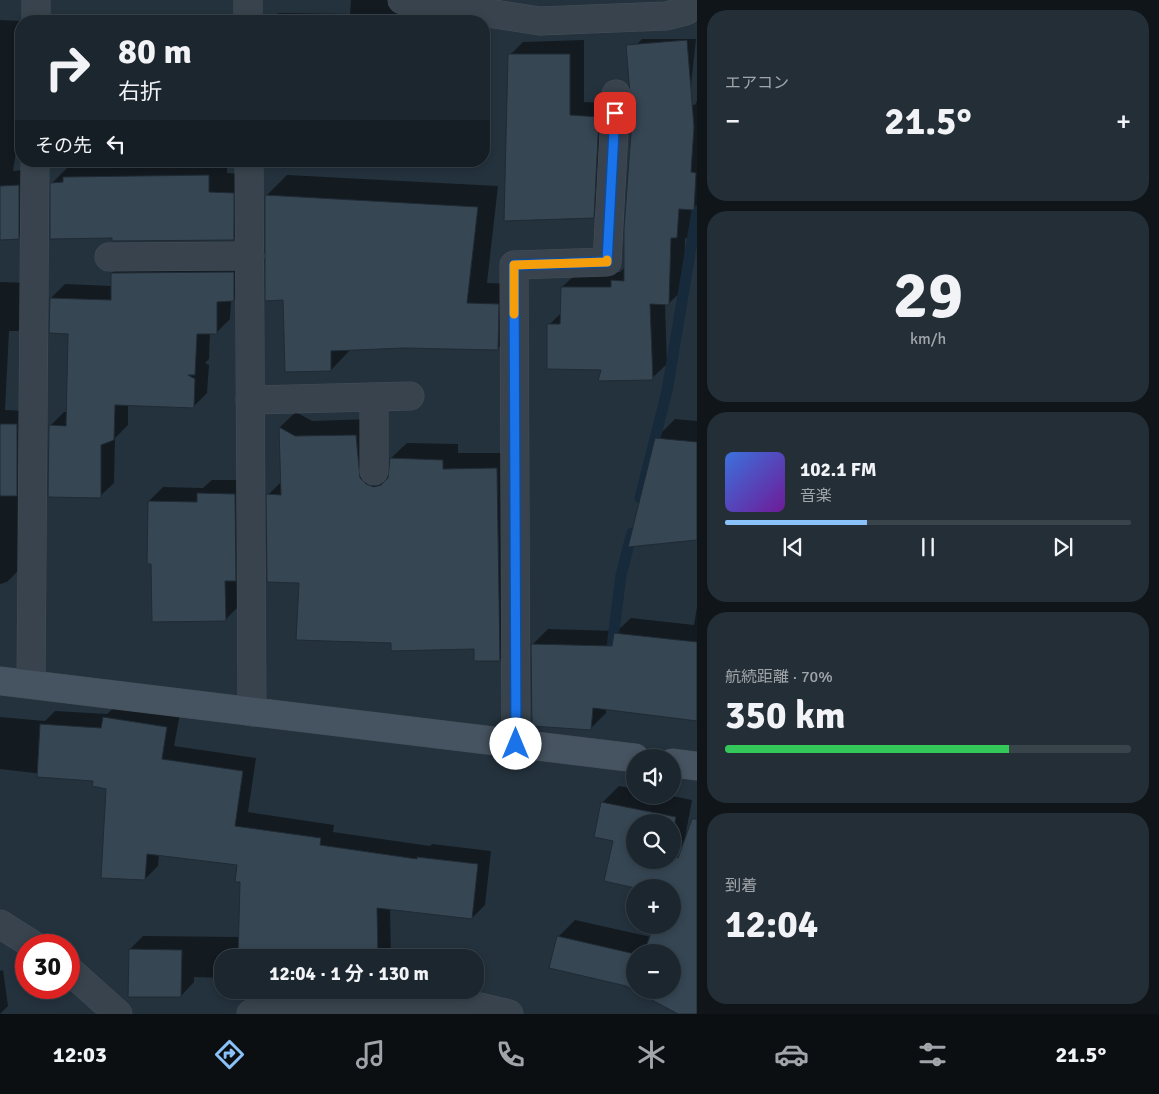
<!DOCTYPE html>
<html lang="ja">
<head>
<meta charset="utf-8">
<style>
  :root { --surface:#1b262e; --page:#242e36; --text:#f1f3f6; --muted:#a0a5aa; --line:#39434a; --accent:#89c1f8 }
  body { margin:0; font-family:Signika,"Noto Sans JP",sans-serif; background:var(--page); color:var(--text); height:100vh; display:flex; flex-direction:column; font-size:19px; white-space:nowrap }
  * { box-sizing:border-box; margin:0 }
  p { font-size:16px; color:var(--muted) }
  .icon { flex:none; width:28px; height:28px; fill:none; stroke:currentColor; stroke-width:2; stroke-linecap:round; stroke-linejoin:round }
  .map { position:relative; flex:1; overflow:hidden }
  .panel { display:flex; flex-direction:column; gap:10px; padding:10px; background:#0f1519; width:462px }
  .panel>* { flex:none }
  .guide { position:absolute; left:15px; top:15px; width:475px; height:152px; border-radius:20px; box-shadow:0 2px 8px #0003,0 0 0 1px var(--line); background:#1b262e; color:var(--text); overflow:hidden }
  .buttons { position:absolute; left:626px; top:749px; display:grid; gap:10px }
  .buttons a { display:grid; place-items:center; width:55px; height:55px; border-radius:50%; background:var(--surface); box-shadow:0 2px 8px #0003,0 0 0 1px var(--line); font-size:25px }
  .speed { position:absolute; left:15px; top:934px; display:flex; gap:10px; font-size:25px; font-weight:700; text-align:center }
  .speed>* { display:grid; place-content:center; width:65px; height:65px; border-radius:50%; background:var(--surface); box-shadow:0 2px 8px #0003,0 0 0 1px var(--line); line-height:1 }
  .speed .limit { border:8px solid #d22; background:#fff; color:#111 }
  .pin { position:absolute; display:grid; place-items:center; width:42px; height:42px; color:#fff; margin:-21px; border-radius:10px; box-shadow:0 2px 8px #0006 }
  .me { position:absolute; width:55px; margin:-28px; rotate:0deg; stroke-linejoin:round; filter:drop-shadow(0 0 4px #0008) }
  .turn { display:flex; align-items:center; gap:18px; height:105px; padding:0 20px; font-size:22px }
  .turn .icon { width:65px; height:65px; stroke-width:2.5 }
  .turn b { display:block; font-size:35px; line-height:42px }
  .then { display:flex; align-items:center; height:48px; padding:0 20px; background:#0003; gap:10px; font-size:19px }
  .big { font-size:38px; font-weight:700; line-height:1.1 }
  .panel .card { flex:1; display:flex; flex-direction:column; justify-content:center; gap:8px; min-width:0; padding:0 18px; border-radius:20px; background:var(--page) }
  .panel .dial { align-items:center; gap:0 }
  .dial b { font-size:65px; line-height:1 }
  .song { display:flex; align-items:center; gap:15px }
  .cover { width:60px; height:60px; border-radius:8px; background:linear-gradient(135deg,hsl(220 70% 55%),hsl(280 70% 35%)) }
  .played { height:5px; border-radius:2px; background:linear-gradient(90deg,var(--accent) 35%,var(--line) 35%) }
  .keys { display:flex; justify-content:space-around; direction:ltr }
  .heat { display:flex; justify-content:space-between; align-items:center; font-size:28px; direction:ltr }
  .charge { height:8px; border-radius:4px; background:linear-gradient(90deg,#34c759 70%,var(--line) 0) }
  .trip { position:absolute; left:214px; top:949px; width:270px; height:50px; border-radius:20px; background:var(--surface); box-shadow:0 2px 8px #0003,0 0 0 1px var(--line); font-weight:700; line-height:50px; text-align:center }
  .tab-bar { display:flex; height:80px; justify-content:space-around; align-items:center; background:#0b0f12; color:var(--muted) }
  .tab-bar .icon { width:35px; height:35px }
  .tab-bar .on { color:var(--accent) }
  .tab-bar b { font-size:22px; color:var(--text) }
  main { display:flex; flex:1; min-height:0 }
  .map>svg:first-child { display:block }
  .shadow { fill:#0007; fill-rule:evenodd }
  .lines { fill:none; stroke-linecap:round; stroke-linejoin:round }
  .stream { stroke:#172a3b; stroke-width:11 }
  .building { fill:#364653; stroke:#1f2a34 }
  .street-casing { stroke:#444f59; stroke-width:29 }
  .secondary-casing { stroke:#444f59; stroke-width:29 }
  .street { stroke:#38434d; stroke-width:28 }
  .secondary { stroke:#465360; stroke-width:28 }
  .route-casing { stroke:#114b97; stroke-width:12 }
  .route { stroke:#1a73e8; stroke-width:9 }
  .slow { stroke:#f59e0b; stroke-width:9 }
</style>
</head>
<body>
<main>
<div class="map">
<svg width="697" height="1014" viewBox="0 0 697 1014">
  <rect width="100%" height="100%" fill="#24323d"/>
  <!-- shadow -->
  <g class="shadow">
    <polygon points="351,0 421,0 421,21 266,21 279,13 350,14"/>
    <polygon points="203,15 204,21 57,21"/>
    <polygon points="0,20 21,21 21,119 13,171 35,169 35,222 18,238 0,239"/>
    <polygon points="642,39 696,39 689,104 695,105 697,101 697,239 685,238 684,289 669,303 665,303 667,364 652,378 603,369 549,325 562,312 562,287 577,273 620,272 625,267 633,119 628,54"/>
    <polygon points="584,40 584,102 612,103 607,203 593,217 509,56 523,42"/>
    <polygon points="80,161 227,161 227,173 252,175 252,220 233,239 113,237 52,183 71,164"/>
    <polygon points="287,175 498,186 487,283 519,284 518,328 497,349 404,347 351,349 331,370 284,299 266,196"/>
    <polygon points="247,258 248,286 234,300 231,300 230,319 216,333 210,333 209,359 205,363 209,365 207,393 193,407 128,404 128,425 115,438 114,483 100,496 50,426 64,412 68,412 69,333 51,298 65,284 112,286 112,273 126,259"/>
    <polygon points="0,282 32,283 31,317 18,331 9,331 5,410 31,411 21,568 7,582 0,584"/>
    <polygon points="296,412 312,421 372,419 382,469 390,471 391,458 407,443 458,444 458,453 513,453 515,644 500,660 475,648 300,582 268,495 282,481 280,427"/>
    <polygon points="675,419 697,421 697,539 656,438"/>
    <polygon points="212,480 249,480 239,606 225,620 149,501 163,487 203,488"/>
    <polygon points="697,607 697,720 606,708 606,713 590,729 532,645 548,629 617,631 631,618 694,625"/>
    <polygon points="118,704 180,714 174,746 256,758 248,812 334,825 333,832 430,846 432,844 491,851 485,905 472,918 390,908 391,958 222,958 222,978 194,977 194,982 181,996 130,949 143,936 240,937 241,881 239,864 159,854 158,866 145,879 107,788 94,780 0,769 0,717 45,721 55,711 107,714"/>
    <path d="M619 786 635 789V795H667L692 800 685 838 697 1014H680L637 990H672V952H635V989L558 937 575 920 651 937 656 925H672V888H638L615 840 602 803ZM635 822H672V860H635Z"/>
    <polygon points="3,970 8,1006 0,1014 0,971"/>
  </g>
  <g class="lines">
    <!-- stream -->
    <g class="stream">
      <polyline points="640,498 667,391 697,211"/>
      <polyline points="611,655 621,575 632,533"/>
    </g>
  </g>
  <!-- building -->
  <g class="building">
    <polygon points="687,40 694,127 691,172 696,173 694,210 679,209 677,238 671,238 669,305 650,304 653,380 598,381 601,370 547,369 547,324 560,324 561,287 611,287 611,280 624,281 624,229 632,119 626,45"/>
    <polygon points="508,54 570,54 570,115 599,117 594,218 504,221"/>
    <polygon points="209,175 209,192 234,193 234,240 112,241 112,238 50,239 50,183 63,182 63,177"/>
    <polygon points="19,185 19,239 0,240 0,186"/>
    <polygon points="265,195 478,207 467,303 499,304 498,350 404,348 331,351 331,371 285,372 283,300 265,301"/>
    <polygon points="234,272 234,301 217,302 217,334 197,334 195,375 188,375 195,379 194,408 115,405 114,440 101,445 101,498 48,497 49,425 66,426 68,334 49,333 50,298 111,300 111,273"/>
    <rect x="0" y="424" width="17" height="72"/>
    <polygon points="279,427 295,436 356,435 360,478 366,484 374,487 381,485 388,478 390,458 443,460 443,469 497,468 500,661 474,661 474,649 391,651 391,643 296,640 299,583 267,582 266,494 281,495"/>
    <polygon points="655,438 697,442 697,540 628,547"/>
    <polygon points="197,493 235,494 236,581 225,581 226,621 152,622 151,564 147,564 148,501 197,502"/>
    <polygon points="614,633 697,642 697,721 593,708 591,730 532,726 531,644 612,646"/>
    <polygon points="103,717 167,727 162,759 243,771 235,826 321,838 320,845 417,859 417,857 478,864 472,919 377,908 378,958 238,958 240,882 235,882 237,865 147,854 145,880 101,878 106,789 92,786 93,781 37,777 40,724 101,728"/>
    <polygon points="601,802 676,817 672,835 672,822 635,822 635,860 672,860 672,856 678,858 692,819 697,819 697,1014 678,1014 626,986 549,968 557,936 635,954 635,990 672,990 672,952 644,952 654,925 672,925 672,888 635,888 604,881 613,841 594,837"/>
    <polygon points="129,949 182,950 181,997 128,997"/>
  </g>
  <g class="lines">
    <defs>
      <g id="street">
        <polyline points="248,0 248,21"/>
        <polyline points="402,0 540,21 666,16 686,11 695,0"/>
        <polyline points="36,21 36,0"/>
        <polyline points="249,161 252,712"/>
        <polyline points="109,257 250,256"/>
        <polyline points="374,398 374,471"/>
        <polyline points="250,400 410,396"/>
        <polyline points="31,684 35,161"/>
        <polyline points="516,744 514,265 607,262 616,94"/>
        <polyline points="0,924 33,945"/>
        <polyline points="69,970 118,1014"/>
        <polyline points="251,1014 397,1000 480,1007 509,1014"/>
      </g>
      <g id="secondary">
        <polyline points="0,681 635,758"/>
        <polyline points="672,763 697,766"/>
      </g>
    </defs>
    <!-- street casing -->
    <use href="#street" class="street-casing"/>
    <!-- secondary casing -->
    <use href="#secondary" class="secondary-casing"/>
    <!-- street -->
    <use href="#street" class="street"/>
    <!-- secondary -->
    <use href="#secondary" class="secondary"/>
  </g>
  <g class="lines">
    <defs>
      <polyline id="route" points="516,744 514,265 607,262 615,113"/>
    </defs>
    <!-- route casing -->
    <use href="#route" class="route-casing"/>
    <!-- route -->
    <use href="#route" class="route"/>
    <!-- slow -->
    <polyline class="slow" points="514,314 514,265 607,262 607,260"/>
  </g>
</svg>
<div class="buttons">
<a><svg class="icon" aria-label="sound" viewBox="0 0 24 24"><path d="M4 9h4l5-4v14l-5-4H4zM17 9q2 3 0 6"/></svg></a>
<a><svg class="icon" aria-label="search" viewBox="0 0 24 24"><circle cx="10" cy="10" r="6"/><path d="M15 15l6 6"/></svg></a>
<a>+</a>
<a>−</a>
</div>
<div class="speed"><div class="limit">30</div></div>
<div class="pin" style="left:615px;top:113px;background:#d93025"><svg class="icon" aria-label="arrive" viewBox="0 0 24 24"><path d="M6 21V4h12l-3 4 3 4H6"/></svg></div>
<svg class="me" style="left:516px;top:744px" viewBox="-20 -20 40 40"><circle r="19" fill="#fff"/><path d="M0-13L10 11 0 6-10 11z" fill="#1a73e8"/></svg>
<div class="trip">12:04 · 1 分 · 130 m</div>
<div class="guide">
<div class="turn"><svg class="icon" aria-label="right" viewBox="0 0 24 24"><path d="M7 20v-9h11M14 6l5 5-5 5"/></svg><div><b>80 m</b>右折</div></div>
<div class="then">その先<svg class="icon" aria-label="left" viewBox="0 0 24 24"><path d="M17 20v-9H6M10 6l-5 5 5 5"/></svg></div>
</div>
</div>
<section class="panel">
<div class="card"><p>エアコン</p>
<div class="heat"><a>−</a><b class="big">21.5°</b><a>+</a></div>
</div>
<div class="card dial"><b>29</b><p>km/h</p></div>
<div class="card">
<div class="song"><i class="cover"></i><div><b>102.1 FM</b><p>音楽</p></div></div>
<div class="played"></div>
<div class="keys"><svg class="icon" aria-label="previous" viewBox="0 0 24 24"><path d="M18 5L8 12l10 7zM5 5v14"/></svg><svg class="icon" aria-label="pause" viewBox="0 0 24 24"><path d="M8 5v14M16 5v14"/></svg><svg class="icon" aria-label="next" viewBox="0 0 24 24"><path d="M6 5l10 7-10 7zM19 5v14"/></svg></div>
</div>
<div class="card"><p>航続距離 · 70%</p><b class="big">350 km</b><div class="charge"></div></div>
<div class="card"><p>到着</p><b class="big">12:04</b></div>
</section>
</main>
<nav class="tab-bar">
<b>12:03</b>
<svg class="icon on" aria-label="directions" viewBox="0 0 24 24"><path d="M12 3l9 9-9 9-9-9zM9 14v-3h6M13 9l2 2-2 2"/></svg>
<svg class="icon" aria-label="music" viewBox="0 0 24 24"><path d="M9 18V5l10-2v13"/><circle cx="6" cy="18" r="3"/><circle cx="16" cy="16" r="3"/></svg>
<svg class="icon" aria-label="phone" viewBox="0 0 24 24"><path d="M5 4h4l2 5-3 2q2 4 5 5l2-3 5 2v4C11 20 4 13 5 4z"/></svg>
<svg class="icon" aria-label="climate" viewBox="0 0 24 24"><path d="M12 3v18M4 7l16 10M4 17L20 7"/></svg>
<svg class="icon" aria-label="car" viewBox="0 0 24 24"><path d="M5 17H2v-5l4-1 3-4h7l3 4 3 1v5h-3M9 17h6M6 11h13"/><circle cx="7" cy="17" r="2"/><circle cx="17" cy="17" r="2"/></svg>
<svg class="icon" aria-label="filters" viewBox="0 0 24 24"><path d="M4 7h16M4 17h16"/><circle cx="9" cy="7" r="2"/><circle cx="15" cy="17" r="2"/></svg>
<b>21.5°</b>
</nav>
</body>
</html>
